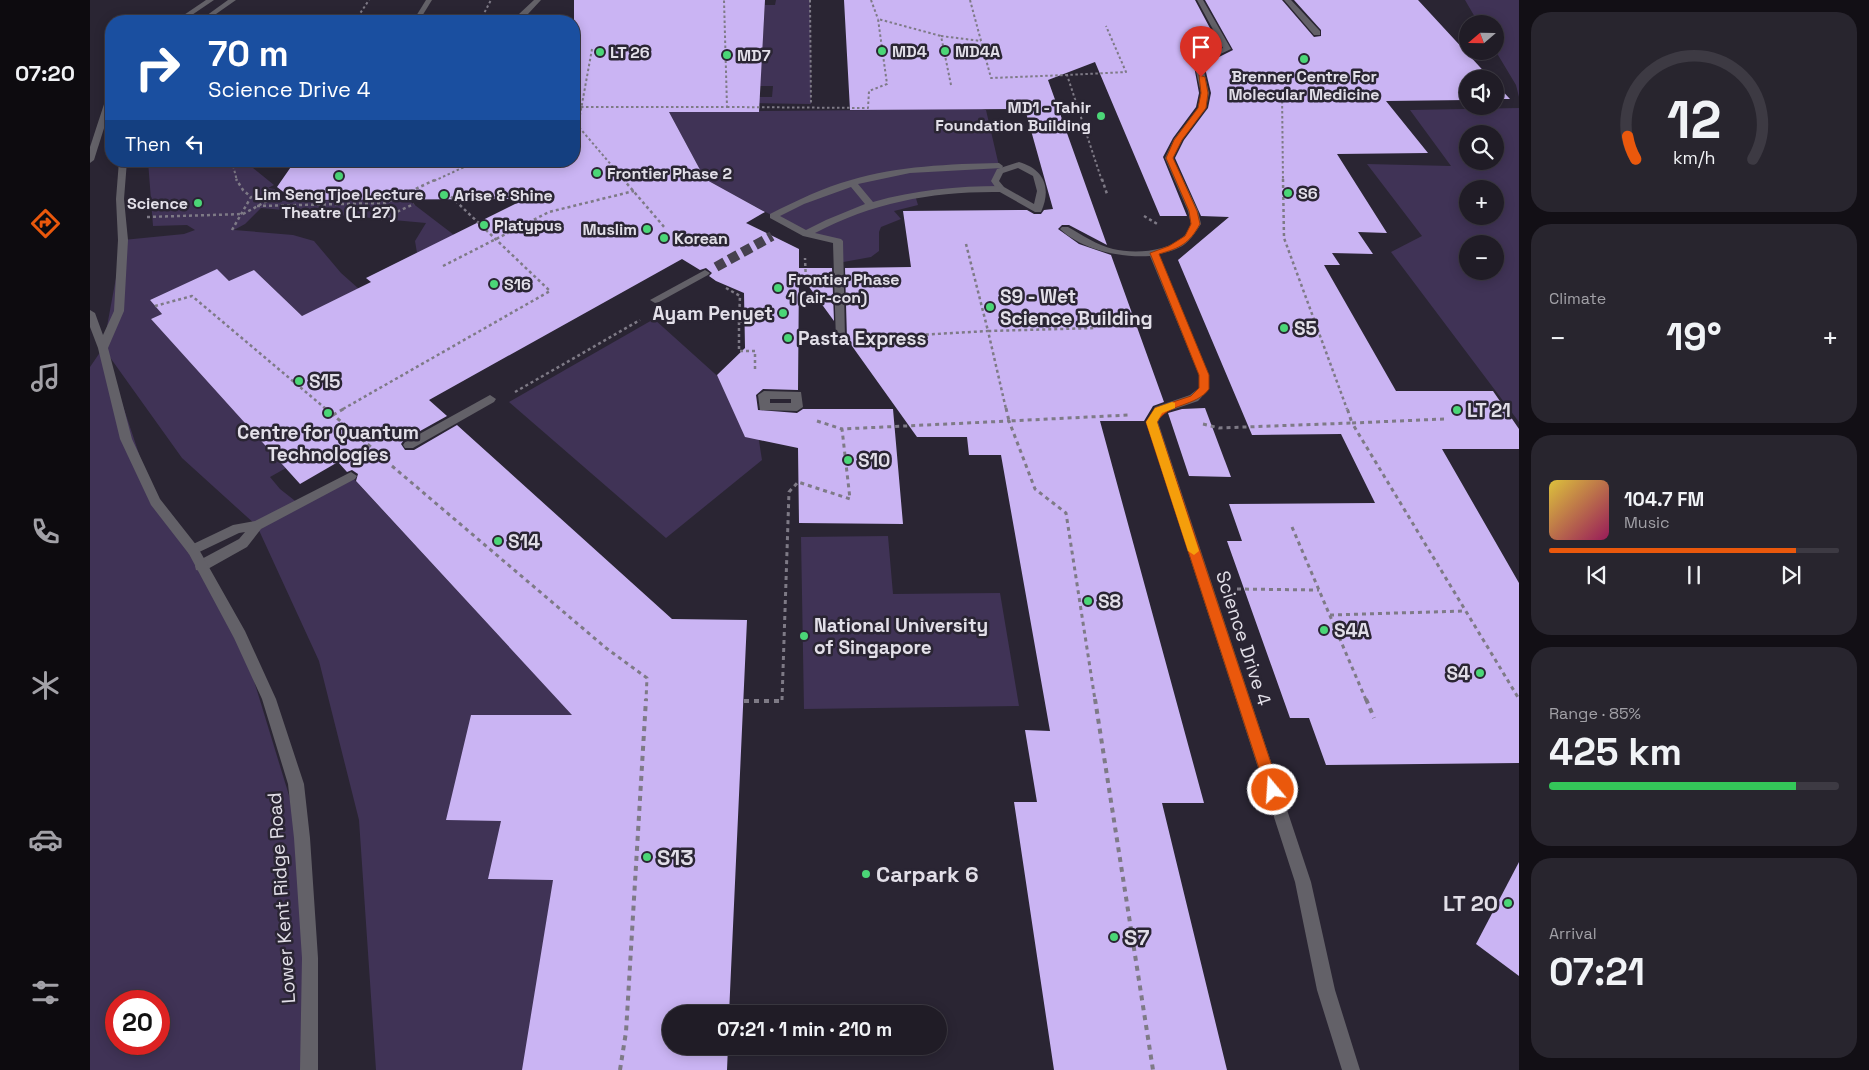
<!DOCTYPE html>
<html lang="en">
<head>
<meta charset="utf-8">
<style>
  :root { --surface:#201c26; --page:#28252e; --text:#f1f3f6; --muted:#a2a1a7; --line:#3d3a43; --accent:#ea580c }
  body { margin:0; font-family:"Space Grotesk",sans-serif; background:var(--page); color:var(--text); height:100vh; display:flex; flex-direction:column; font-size:19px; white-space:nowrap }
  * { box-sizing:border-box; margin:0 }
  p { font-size:16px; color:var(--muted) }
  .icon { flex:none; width:28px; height:28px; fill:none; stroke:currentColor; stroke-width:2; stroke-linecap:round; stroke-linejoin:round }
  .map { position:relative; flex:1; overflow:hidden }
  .side { display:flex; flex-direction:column; gap:12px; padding:12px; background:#120f15; width:350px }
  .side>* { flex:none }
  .hud { position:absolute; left:15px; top:15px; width:475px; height:152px; border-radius:20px; box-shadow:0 2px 12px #0003,0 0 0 1px var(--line); background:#1a4fa0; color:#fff; overflow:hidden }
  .needle { width:32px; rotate:250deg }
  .buttons { position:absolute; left:1369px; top:15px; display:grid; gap:10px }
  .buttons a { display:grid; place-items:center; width:45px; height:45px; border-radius:50%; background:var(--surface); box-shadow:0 2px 12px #0003,0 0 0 1px var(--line); font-size:25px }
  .speed { position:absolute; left:15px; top:990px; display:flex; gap:10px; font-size:25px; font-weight:700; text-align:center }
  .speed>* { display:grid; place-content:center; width:65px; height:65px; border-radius:50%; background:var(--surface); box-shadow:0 2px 12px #0003,0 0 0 1px var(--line); line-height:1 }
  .speed .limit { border:8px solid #d22; background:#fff; color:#111 }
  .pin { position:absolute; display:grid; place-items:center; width:42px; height:42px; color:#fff; margin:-51px -21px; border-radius:50% 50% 50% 0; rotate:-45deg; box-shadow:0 0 5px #0007 }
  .pin .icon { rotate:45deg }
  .me { position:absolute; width:55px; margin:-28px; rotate:342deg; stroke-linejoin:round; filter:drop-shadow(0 0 4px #0008) }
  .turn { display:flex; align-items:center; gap:18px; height:105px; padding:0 20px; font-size:22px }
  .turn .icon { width:65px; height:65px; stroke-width:2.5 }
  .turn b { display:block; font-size:35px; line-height:42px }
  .then { display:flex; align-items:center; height:48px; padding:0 20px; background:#0003; gap:10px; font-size:19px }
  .big { font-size:38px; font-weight:700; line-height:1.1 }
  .side .tile { flex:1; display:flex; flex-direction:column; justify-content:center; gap:8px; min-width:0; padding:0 18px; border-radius:20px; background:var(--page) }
  .side .dial { align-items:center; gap:0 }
  .dial svg { height:130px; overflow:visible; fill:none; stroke:var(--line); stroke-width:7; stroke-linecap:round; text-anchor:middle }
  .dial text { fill:var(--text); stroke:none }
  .song { display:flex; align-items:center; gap:15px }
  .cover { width:60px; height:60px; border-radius:8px; background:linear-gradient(135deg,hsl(50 70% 55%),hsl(330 70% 35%)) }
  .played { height:5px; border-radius:2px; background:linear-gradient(90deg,var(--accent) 85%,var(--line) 85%) }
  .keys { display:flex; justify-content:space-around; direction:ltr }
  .heat { display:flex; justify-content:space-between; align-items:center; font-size:28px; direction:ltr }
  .charge { height:8px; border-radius:4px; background:linear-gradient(90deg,#34c759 85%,var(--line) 0) }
  .trip { position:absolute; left:572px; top:1005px; width:285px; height:50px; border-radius:25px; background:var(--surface); box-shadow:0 2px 12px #0003,0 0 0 1px var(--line); font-weight:700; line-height:50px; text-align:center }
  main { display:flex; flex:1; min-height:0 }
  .menu { display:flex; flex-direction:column; width:90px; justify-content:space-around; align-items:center; background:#0d0b0f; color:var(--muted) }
  .menu .icon { width:35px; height:35px }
  .menu .selected { color:var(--accent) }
  .menu b { font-size:22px; color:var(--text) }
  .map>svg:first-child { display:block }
  .green { fill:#403356; fill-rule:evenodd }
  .building { fill:#cab4f3 }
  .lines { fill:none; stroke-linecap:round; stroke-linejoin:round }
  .pedestrian-tunnel { stroke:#46414e; stroke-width:10; stroke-dasharray:10 5; stroke-linecap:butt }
  .path-far3 { stroke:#7e7a86; stroke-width:2; stroke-dasharray:2.5 2.5; stroke-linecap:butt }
  .path-far2 { stroke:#7e7a86; stroke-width:2.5; stroke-dasharray:3 3; stroke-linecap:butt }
  .path-far1 { stroke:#7e7a86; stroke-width:3; stroke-dasharray:4 4; stroke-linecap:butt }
  .path { stroke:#7e7a86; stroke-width:4; stroke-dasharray:5 5; stroke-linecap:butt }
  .service { fill:#636168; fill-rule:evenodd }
  .pedestrian { fill:#636168; fill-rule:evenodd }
  .minor { fill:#636168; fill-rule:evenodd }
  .route { fill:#ea580c; stroke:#983908 }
  .slow { fill:#f59e0b }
  .poi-dot { fill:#4bd677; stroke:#2a2533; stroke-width:2 }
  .labels { text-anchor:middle; stroke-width:5; stroke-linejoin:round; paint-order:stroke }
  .far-poi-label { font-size:16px; font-weight:bold; fill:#e2dfe8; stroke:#2a2533; text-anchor:start }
  .poi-label { font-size:19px; font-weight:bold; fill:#e2dfe8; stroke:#2a2533; text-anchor:start }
  .street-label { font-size:19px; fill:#e2dfe8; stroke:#2a2533 }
  .near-poi-label { font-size:22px; font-weight:bold; fill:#e2dfe8; stroke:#2a2533; text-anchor:start }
</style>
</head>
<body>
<main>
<nav class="menu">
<b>07:20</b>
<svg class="icon selected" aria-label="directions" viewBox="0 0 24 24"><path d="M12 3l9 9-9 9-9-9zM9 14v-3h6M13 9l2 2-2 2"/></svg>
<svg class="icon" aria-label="music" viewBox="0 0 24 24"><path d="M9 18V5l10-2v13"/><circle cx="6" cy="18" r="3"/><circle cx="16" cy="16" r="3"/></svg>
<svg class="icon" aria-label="phone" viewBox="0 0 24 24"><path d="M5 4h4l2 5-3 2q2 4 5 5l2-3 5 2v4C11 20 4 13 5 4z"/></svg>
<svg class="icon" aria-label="climate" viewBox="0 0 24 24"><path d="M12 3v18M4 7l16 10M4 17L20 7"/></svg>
<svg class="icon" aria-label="car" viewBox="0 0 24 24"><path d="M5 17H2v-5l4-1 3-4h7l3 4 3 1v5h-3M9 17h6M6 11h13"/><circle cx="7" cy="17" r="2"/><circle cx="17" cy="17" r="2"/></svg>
<svg class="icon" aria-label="filters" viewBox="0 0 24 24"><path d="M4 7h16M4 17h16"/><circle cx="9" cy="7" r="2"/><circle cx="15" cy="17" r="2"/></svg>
</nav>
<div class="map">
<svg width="1429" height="1070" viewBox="0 0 1429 1070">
  <rect width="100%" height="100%" fill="#2a2533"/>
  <!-- green -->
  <g class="green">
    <polygon points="686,0 720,0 721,104 657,103 657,97 682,97 683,86 670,86 675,5 685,5"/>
    <polygon points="1375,0 1429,0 1429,97 1426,85 1405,50 1405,24 1389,24"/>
    <polygon points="883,107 896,110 909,166 912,169 906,174 911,189 825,195 828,205 804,211 811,219 791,227 789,232 789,251 781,257 748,263 748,241 716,234 615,179 579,112 787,110"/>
    <path d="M1429 108V422L1301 252 1332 236 1277 164 1361 166 1320 110ZM1378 134H1405V161H1378ZM1378 189H1405V216H1378ZM1378 244H1405V271H1378Z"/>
    <path d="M58 161H180L163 168 184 185 178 188 185 189 178 201 295 200 313 196 364 235 327 253 325 241 336 223 171 208 155 224 144 230 203 235 224 241 251 273 269 289 212 316 164 270 139 281 126 270 60 300 72 314 61 319 196 468 180 477 190 489 209 504 261 476 475 707 492 700 433 1070H286L269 820 229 661 167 526 92 458 14 349 65 502 103 550 150 635 212 838 218 1070H0V367L13 348 33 240 94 234 105 230 97 225 63 226ZM26 1001H69V1044H26Z"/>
    <polygon points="564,319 664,409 672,460 576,538 419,402"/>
    <polygon points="798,536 803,594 910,593 929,706 714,709 711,537"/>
  </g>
  <!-- building -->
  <g class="building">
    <polygon points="484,0 675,0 669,112 579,112 615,179 675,212 656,223 709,249 709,268 742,268 744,321 709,273 708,390 673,389 666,395 668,410 707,413 713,409 803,409 813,524 709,523 708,448 655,437 627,375 655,348 654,293 626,281 619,276 622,273 616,268 610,270 592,259 339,400 357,416 314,440 311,444 315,450 324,450 367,425 582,619 657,620 639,1014 581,1014 581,1046 638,1046 637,1070 432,1070 463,880 398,879 411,821 356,820 381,715 482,715 266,481 268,474 262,470 257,472 248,462 210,484 61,319 72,314 60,300 127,269 139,281 164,270 212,316 281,282 276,278 435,199 204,200 187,187 205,161 484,161"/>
    <polygon points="754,0 1105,0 1130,47 1115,53 1104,66 1109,93 1106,107 1083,138 1073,157 1097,216 1070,216 1005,62 958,80 1017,245 979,225 972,225 968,229 989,244 1021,255 1074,402 1063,406 1054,421 1010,421 1114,803 1072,803 1137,1070 964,1070 924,802 947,802 935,730 960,731 911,455 879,455 877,437 827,437 757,339 755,268 821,267 813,211 937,210 944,214 951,214 954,210 963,209 935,109 760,110"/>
    <polygon points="1115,0 1192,0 1224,37 1231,36 1231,30 1204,0 1328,0 1401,79 1378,79 1378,100 1296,101 1338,153 1247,154 1297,233 1268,232 1283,254 1242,253 1250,265 1234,265 1306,391 1403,391 1429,429 1429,449 1352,449 1429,583 1429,763 1236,765 1219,718 1200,718 1137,541 1152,541 1139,504 1285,503 1251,434 1162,435 1088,260 1139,217 1111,216 1085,158 1094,140 1118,108 1121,93 1115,68 1123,60 1143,50"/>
    <polygon points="1405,83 1420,99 1405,99"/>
    <polygon points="1115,408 1141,477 1099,476 1078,413 1092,409"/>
    <polygon points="1429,862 1429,976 1386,944"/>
  </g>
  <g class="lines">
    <!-- pedestrian-tunnel -->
    <polyline class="pedestrian-tunnel" points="626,267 682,236"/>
    <!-- path-far3 -->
    <g class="path-far3">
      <polyline points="720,0 721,104"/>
      <polyline points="781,0 788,19"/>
      <polyline points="880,0 901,78 977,75"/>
      <polyline points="265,21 279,0"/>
      <polyline points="390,21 401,0"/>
      <polyline points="502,49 488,126 535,181"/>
      <polyline points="861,85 851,36 891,41"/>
      <polyline points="1192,91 1193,181"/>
      <polyline points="491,107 637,107 634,0"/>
      <polyline points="637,107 778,108 779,91 797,84 788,19 851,36"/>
      <polyline points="142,161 147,181"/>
      <polyline points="344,181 374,167 376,161"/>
      <polyline points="1012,181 977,75 1036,72 1016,26"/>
    </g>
    <!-- path-far2 -->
    <g class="path-far2">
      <polyline points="533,179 575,228"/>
      <polyline points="1012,179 1017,194"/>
      <polyline points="1193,179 1194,238 1257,409"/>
      <polyline points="167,206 295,203 347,179"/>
      <polyline points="1054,216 1069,225"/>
      <polyline points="57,217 153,214 177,201"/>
      <polyline points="291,219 324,204"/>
      <polyline points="142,230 161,197 153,190 146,179"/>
      <polyline points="876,244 898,331 1005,328"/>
      <polyline points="353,266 459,212 544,191"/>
      <polyline points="709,283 716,283 715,258"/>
      <polyline points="636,288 650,296 649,322 654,321"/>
      <polyline points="65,306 102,296 236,409"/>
      <polyline points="649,322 649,351 665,351 665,372"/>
      <polyline points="776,338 898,331 916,409"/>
      <polyline points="425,392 550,320"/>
      <polyline points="253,409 460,291 354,190"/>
    </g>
    <!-- path-far1 -->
    <g class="path-far1">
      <polyline points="235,408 294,458"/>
      <polyline points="916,408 919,421 1038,415"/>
      <polyline points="243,415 255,408"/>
      <polyline points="1354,419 1262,423 1429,699"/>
      <polyline points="727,421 752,429"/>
      <polyline points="1113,424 1129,428 1262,423 1257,408"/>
      <polyline points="302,466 516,648 557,678 556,700"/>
      <polyline points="1202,527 1276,700"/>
      <polyline points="1147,589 1229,590"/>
      <polyline points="1240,615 1375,611"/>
      <polyline points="692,700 699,492 708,482 760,499 752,429 919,421 945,489 976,513 1005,700"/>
    </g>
    <!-- path -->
    <g class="path">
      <polyline points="1005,699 1063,1070"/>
      <polyline points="1276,699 1284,718"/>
      <polyline points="654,701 692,701 692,699"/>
      <polyline points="530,1070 536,1032 556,699"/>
    </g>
    <!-- service -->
    <g class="service">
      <polygon points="336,0 342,0 329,21 323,21"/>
      <polygon points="444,0 451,0 438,14 455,14 455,18 429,18 429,14"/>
      <path d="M1107 0H1113L1141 49 1122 58 1113 67 1119 93 1116 108 1092 139 1083 158 1108 211 1111 224C1098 244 1093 249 1069 254L1119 375V389L1108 401 1073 413 1068 422 1221 882 1245 990 1270 1070H1252L1227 990 1205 882 1056 422 1065 407 1100 395 1109 388V375L1060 256C1031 258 992 250 970 229L972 227H978C992 235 1007 245 1023 249 1044 254 1077 252 1093 237 1097 234 1099 228 1101 224L1098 211 1075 158 1084 139 1108 108 1111 93 1105 67 1116 54 1133 48Z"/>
      <polygon points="1194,0 1201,0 1230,31 1230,35 1224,35"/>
      <path d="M929 162C954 169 962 188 951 212H945L908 191 901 181 907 169ZM928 168 943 176 947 191 944 204 914 187 909 181 913 173Z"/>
      <polygon points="615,270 620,273 618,275 569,302 565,303 560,300"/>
      <polygon points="400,395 406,399 404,402 323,448 315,448 313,445 315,442"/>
      <polygon points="261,472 267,476 265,479 171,529 157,547 116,570 111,571 106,570 105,566 106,562 149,539 155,532 149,533 103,555 99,554 97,550 99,546 143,525 165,521"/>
    </g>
    <!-- pedestrian -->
    <g class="pedestrian">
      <path d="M909 163 913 166 912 168 820 173 768 184 783 202C825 190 867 186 911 186L915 189 911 192C844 191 784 202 725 233L751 239 753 241 755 339 750 342 746 341 743 243 713 236 680 218V214C706 201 734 187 761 180 808 166 860 164 909 163ZM761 187 775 204 736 220 716 230 690 216 714 204Z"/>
      <path d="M674 391 711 392 713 407 707 411 670 410 668 395ZM680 399H701V403H680Z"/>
    </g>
    <!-- minor -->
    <g class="minor">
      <polygon points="116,0 124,0 93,21 85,21"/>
      <polygon points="138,0 146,0 116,21 109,21"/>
      <polygon points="18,92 21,92 21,106 4,160 0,163 0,147"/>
      <polygon points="29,161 37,161 34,199 38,240 34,311 18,348 42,439 70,499 107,546 155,631 186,699 214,784 220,838 228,958 228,1070 210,1070 212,958 204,838 198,784 172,699 144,638 99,554 61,505 30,439 8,348 0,327 0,310 5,313 13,335 24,311 28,240 26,199"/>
    </g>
  </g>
  <!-- route -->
  <path class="route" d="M1109 75 1115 77 1118 93 1116 108 1092 140 1083 158 1107 211 1110 224C1099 244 1090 248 1069 254L1119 375V389C1106 407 1078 403 1067 422L1190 790 1188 795 1183 797 1178 795 1176 790 1056 422 1065 408 1101 396 1109 388V375L1060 253 1079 246 1095 236 1101 224 1099 211 1076 158 1084 140 1108 108 1111 93Z"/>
  <!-- slow -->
  <polygon class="slow" points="1082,402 1085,403 1085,408 1072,413 1067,422 1109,551 1104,555 1098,551 1056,422 1065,408"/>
  <!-- markers -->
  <g class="poi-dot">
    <circle cx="792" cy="51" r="5"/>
    <circle cx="855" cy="51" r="5"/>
    <circle cx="510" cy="52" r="5"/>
    <circle cx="637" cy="55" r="5"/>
    <circle cx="1214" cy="59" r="5"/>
    <circle cx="1011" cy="116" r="5"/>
    <circle cx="507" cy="173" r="5"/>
    <circle cx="249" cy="176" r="5"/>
    <circle cx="1198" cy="193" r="5"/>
    <circle cx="354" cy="195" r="5"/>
    <circle cx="108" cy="203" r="5"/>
    <circle cx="394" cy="225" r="5"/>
    <circle cx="557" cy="229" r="5"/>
    <circle cx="574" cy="238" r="5"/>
    <circle cx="404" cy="284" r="5"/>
    <circle cx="688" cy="288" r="5"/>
    <circle cx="900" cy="307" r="5"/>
    <circle cx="693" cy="313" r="5"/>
    <circle cx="1194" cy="328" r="5"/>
    <circle cx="698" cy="338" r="5"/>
    <circle cx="209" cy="381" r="5"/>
    <circle cx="1367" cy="410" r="5"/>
    <circle cx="238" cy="413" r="5"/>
    <circle cx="758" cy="460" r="5"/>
    <circle cx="408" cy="541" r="5"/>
    <circle cx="998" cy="601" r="5"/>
    <circle cx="1234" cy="630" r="5"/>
    <circle cx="714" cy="636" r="5"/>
    <circle cx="1390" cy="673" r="5"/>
    <circle cx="557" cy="857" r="5"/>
    <circle cx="776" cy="874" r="5"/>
    <circle cx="1418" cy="903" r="5"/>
    <circle cx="1024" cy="937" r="5"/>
  </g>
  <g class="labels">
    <!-- far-poi labels -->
    <g class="far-poi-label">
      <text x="802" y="57">MD4</text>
      <text x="865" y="57">MD4A</text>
      <text x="520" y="58">LT 26</text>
      <text x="647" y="61">MD7</text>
      <text x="1214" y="82" text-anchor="middle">Brenner Centre For<tspan x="1214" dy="18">Molecular Medicine</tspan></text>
      <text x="1001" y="113" text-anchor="end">MD1 - Tahir<tspan x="1001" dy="18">Foundation Building</tspan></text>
      <text x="517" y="179">Frontier Phase 2</text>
      <text x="1208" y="199">S6</text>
      <text x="249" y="200" text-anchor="middle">Lim Seng Tjoe Lecture<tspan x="249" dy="18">Theatre (LT 27)</tspan></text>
      <text x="364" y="201">Arise &amp; Shine</text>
      <text x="98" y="209" text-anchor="end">Science</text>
      <text x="404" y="231">Platypus</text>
      <text x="547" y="235" text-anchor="end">Muslim</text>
      <text x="584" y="244">Korean</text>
      <text x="698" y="285">Frontier Phase<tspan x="698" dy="18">1 (air-con)</tspan></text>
      <text x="414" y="290">S16</text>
    </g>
    <!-- poi labels -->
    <g class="poi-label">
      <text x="910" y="303">S9 - Wet<tspan x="910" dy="22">Science Building</tspan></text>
      <text x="683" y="320" text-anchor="end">Ayam Penyet</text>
      <text x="1204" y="335">S5</text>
      <text x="708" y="345">Pasta Express</text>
      <text x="219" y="388">S15</text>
      <text x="1377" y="417">LT 21</text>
      <text x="238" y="439" text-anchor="middle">Centre for Quantum<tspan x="238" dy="22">Technologies</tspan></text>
      <text x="768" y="467">S10</text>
      <text x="418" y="548">S14</text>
      <text x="1008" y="608">S8</text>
      <text x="724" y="632">National University<tspan x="724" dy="22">of Singapore</tspan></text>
      <text x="1244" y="637">S4A</text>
      <text x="1380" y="680" text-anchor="end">S4</text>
    </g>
    <!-- street labels -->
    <g class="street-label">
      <text transform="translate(1154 638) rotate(72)" y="7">Science Drive 4</text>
      <text transform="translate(191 898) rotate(-94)" y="7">Lower Kent Ridge Road</text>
    </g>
    <!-- near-poi labels -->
    <g class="near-poi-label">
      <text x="567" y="865">S13</text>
      <text x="786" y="882">Carpark 6</text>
      <text x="1408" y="911" text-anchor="end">LT 20</text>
      <text x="1034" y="945">S7</text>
    </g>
  </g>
</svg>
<div class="buttons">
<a><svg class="needle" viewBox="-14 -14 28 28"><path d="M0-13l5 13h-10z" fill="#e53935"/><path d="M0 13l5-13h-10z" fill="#a2a1a7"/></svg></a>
<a><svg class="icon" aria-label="sound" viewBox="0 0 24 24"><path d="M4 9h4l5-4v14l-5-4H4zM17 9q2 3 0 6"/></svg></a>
<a><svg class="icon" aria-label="search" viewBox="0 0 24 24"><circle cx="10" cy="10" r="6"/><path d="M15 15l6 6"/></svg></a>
<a>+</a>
<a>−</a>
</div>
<div class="speed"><div class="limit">20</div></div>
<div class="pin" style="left:1111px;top:77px;background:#d93025"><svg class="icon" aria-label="arrive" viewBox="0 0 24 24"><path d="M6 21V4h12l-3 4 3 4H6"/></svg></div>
<svg class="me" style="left:1183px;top:790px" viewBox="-20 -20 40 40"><circle r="17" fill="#ea580c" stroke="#fff" stroke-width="3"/><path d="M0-11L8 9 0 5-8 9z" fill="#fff"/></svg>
<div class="trip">07:21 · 1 min · 210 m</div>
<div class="hud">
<div class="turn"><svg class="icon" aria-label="right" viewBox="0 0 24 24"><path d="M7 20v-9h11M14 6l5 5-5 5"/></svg><div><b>70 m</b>Science Drive 4</div></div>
<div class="then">Then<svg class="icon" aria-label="left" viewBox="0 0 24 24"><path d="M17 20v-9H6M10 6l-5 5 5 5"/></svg></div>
</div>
</div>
<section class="side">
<div class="tile dial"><svg viewBox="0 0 100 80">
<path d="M14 69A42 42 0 1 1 86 69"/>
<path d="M14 69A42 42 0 0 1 9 55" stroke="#ea580c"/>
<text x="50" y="56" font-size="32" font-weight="700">12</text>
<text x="50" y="72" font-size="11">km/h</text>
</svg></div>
<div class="tile"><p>Climate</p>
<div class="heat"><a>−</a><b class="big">19°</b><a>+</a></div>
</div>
<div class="tile">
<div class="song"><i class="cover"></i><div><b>104.7 FM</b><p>Music</p></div></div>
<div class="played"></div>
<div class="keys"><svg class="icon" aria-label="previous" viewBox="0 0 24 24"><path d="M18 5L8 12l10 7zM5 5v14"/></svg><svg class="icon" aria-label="pause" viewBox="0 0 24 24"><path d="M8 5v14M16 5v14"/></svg><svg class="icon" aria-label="next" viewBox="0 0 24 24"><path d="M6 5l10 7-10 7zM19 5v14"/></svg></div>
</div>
<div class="tile"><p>Range · 85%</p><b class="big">425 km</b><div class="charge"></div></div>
<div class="tile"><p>Arrival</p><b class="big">07:21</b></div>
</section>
</main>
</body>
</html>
